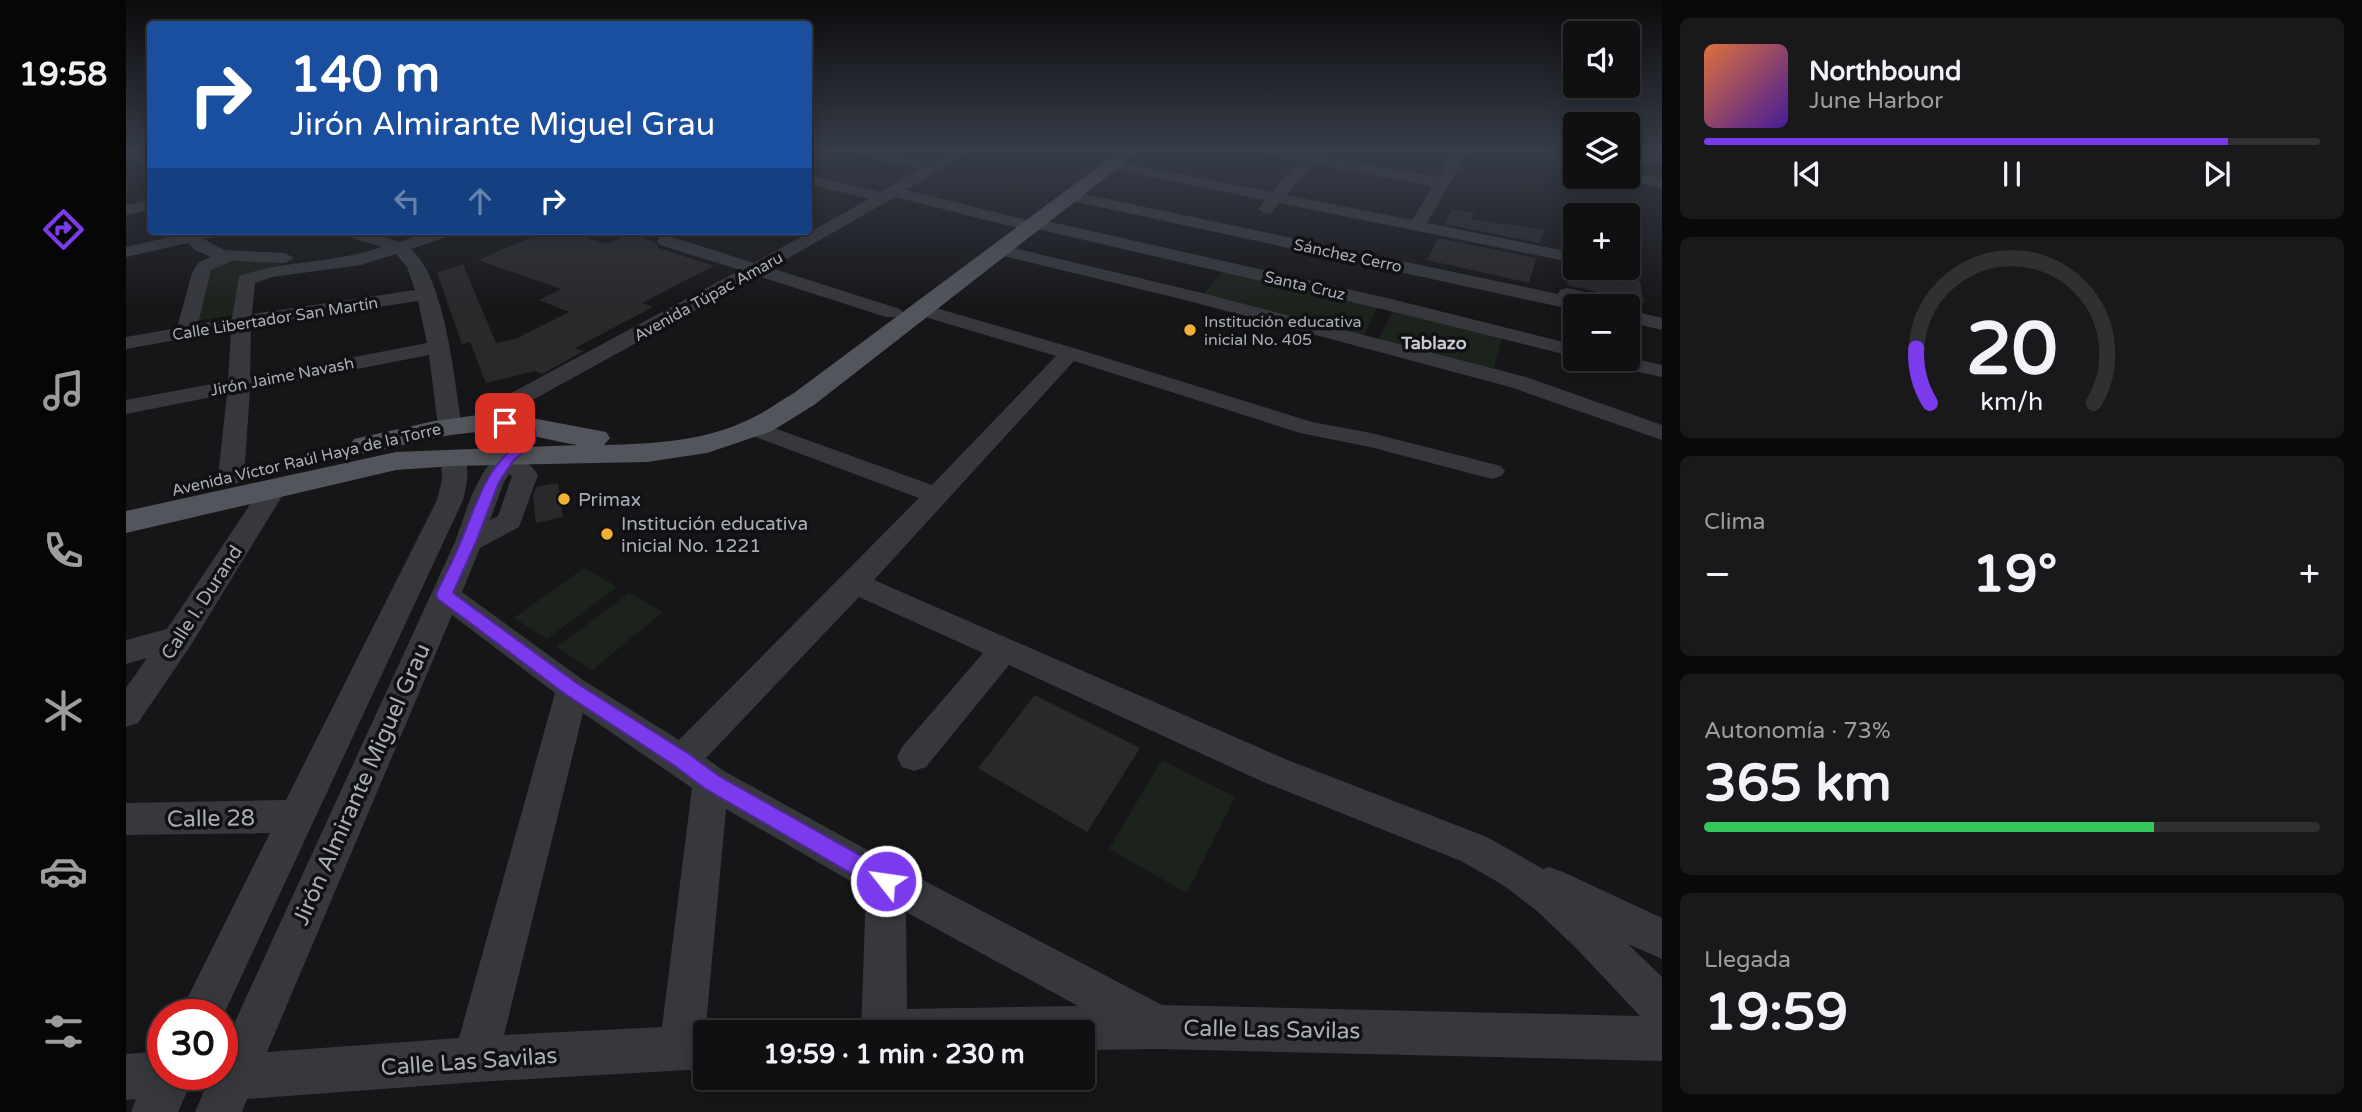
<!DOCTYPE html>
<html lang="es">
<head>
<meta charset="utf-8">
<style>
  :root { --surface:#101012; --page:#19191b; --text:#f1f3f6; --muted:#9c9d9f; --line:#303032; --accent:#7c3aed }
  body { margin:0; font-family:"Varela Round",sans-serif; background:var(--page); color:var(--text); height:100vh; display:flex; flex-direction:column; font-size:26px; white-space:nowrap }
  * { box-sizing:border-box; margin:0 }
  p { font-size:23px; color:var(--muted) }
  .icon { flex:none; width:38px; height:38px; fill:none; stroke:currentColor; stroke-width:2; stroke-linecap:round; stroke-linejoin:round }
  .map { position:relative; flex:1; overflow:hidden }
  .side { display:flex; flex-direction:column; gap:18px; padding:18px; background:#09090a; width:700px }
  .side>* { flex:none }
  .hud { position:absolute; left:21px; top:21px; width:665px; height:214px; border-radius:7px; box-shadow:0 4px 18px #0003,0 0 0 2px var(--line); background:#1a4fa0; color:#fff; overflow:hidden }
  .fabs { position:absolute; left:1437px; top:21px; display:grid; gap:14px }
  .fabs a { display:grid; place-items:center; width:77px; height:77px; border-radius:7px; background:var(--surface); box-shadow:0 4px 18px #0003,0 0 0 2px var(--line); font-size:35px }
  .speed { position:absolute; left:21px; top:999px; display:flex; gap:14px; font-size:35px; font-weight:700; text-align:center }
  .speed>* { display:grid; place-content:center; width:91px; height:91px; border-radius:50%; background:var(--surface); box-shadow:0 4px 18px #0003,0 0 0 2px var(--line); line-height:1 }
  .speed .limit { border:10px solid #d22; background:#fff; color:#111 }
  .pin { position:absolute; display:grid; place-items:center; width:60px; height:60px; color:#fff; margin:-30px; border-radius:14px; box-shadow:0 4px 10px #0006 }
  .me { position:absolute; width:77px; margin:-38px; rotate:300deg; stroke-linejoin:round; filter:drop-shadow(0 0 5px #0008) }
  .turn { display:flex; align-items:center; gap:24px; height:147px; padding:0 28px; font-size:32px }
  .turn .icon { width:91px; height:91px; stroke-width:2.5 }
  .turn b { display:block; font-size:49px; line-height:60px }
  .lanes { display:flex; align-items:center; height:66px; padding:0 28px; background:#0003; justify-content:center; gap:35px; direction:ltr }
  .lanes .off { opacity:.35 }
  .big { font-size:52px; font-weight:700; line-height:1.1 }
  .side .card { flex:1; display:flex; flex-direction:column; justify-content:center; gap:10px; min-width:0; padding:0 24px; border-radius:10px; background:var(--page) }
  .side .dial { align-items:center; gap:0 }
  .dial svg { height:182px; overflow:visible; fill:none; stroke:var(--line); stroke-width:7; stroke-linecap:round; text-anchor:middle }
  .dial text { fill:var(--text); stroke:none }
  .song { display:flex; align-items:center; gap:21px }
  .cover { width:84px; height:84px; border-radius:10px; background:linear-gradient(135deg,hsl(20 70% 55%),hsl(260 70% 35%)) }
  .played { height:7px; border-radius:4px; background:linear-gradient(90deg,var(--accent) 85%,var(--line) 85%) }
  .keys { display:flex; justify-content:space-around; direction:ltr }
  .heat { display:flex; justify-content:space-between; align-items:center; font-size:38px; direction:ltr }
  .charge { height:10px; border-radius:5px; background:linear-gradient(90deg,#34c759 73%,var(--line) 0) }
  .trip { position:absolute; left:567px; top:1020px; width:402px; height:70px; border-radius:7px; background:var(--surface); box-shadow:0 4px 18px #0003,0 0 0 2px var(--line); font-weight:700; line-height:70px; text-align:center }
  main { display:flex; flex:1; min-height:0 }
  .tab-bar { display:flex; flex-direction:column; width:126px; justify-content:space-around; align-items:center; background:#060607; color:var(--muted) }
  .tab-bar .icon { width:49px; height:49px }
  .tab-bar .active { color:var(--accent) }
  .tab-bar b { font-size:32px; color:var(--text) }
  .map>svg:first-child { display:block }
  .green { fill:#1c231d }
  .building { fill:#29292c }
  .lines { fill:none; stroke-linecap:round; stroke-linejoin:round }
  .minor { fill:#37383d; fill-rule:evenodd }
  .major { fill:#53555c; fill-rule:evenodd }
  .route { fill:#7c3aed; stroke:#51269a; stroke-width:2 }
  .poi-dot { fill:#f2b134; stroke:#111113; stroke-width:2.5 }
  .labels { text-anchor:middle; stroke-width:7; stroke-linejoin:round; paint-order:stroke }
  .far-street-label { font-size:16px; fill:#a8adb8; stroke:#111113 }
  .far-poi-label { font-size:16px; fill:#a8adb8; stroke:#111113; text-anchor:start }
  .far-neighbourhood-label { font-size:18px; font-weight:bold; fill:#c9ccd4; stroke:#111113 }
  .poi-label { font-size:19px; fill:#a8adb8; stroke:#111113; text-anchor:start }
  .street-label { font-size:19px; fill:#a8adb8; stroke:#111113 }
  .near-street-label { font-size:23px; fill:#a8adb8; stroke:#111113 }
</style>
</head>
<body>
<main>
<nav class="tab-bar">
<b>19:58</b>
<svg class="icon active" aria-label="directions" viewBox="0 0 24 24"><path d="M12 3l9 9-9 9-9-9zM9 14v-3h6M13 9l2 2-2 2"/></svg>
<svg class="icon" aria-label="music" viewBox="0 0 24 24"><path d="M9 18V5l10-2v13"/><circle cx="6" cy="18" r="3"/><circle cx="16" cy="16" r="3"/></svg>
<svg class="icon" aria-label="phone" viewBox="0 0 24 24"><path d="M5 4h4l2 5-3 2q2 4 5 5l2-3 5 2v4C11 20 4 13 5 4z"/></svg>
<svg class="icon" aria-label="climate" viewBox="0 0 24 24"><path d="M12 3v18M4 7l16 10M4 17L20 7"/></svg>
<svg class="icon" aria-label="car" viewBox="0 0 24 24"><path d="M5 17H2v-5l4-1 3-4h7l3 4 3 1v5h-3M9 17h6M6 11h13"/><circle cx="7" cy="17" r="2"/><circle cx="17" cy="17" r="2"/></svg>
<svg class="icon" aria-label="filters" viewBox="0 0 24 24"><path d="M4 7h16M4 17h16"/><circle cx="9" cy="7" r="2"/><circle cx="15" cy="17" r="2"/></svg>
</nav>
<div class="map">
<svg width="1536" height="1112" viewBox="0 0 1536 1112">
  <rect width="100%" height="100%" fill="#161618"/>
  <!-- green -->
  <g class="green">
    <polygon points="143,257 159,261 152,267 116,275 107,315 68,321 80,271 95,264"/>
    <polygon points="1097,270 1252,306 1238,335 1077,295"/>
    <polygon points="1267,310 1376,338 1368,368 1363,370 1253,339"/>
    <polygon points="458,568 491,587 421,639 388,618"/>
    <polygon points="503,593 537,612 466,670 431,647"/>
    <polygon points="1036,760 1109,797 1061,893 983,849"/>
  </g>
  <!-- building -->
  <g class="building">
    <polygon points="1326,209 1348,213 1346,219 1418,230 1414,243 1318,224"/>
    <polygon points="420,231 441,231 480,244 504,233 529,242 533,248 548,253 588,266 516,303 527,307 449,348 458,351 416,374 409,371 360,383 344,342 336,344 311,273 337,264 370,343 389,339 443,312 413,300 435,289 352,260"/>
    <polygon points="1312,238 1410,258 1403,283 1301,260"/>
    <polygon points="1449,267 1463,268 1514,281 1518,303 1441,285"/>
    <polygon points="432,483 437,517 410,523 407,496 410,487"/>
    <polygon points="909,695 1014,748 961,832 852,768"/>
  </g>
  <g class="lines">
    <!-- minor -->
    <g class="minor">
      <polygon points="0,151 11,151 24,156 24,165 0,157"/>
      <polygon points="726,151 753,151 806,163 827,151 845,151 780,190 901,220 908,218 1261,298 1449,345 1449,357 1260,310 911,229 904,231 769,197 645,268 774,309 777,313 774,317 760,317 632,276 381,414 363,428 347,428 343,423 365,404 614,270 534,245 531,241 534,237 546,237 628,263 743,199 682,184 682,175 754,192 795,169 728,154"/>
      <path d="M1135 151 1184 154 1312 177 1328 151H1342L1301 223 1449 253V263L1153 203 1146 212 1140 214 1132 209 1139 200 986 169 979 165 986 161 1146 192 1173 161 1137 154ZM1187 164 1307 186 1286 220 1160 195Z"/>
      <polygon points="1502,151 1536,158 1536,166 1502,158"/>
      <polygon points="1440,159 1449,161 1449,169 1435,166 1433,163"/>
      <polygon points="1502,171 1536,178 1536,188 1497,179 1495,177 1502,177"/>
      <polygon points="943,191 1432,294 1434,290 1441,288 1505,302 1508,306 1504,310 1536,318 1536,330 1502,322 1502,306 1449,306 1449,310 937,199 935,196 937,193"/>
      <polygon points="24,200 24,210 0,215 0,205"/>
      <path d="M69 231H100L98 235 78 239 98 250 159 253 168 258 159 263 106 261 85 270 72 324 106 318 113 276C160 260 210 263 256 247L217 235 215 231H241L273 242 304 231H329L327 235 285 249C320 280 328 380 336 426L332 431H316L312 426 303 355 124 390 118 477 114 482 105 485 96 482 92 477 101 394 0 414V400L102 381 105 330 0 349V337L51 328 66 273 72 263 85 257 69 250 62 243 0 257V247ZM270 254 281 267 289 290 126 314 129 283 146 277 235 265ZM292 301 301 343 124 377 125 326Z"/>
      <polygon points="875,245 1072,292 1400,377 1536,425 1536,440 1384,387 1059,300 869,254 866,250"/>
      <path d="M796 304 951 349 1186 422 1245 433 1375 466 1379 471 1375 476 1366 479 1244 447 1174 433 948 361 748 580 1159 759 1361 837 1417 869 1423 867 1437 872 1536 918V959L1502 944 1536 977V1061L1033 1049 957 1050V1032H735L740 890 600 809 580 1025 595 1032H579V1069L350 1082 121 1099 116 1112H69L85 1074H96V1050L329 542C342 507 367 410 412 475L393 527 354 548 336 592 457 680 553 740 793 498 621 434 617 429 621 424H637L806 485 930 356 789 314 786 310ZM383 474 386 476 372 516 364 520 378 482ZM733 597 857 653 776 747 771 757 776 767 788 771 800 767 883 665 1135 781 1335 861 1377 885 1411 911 1451 949 1514 1016 1036 1005 774 868 598 771 580 758ZM326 615 429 693 333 1038 141 1052ZM457 713 566 788 536 1027 378 1035ZM780 912 952 1006 781 1009Z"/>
      <polygon points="1502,357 1536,365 1536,377 1473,364 1470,359"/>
      <path d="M327 450 336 452C345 466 341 485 337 500L96 1018V1015H53L144 833 0 835V803L160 800 311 500 316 480 315 457 318 452Z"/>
      <polygon points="148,480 157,482 161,488 65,645 12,723 0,727 0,688 21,658 0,664 0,640 41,629 139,482"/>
      <polygon points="37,1051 37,1074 69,1074 52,1112 5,1112 10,1099 0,1100 0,1054"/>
    </g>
    <!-- major -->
    <path class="major" d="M993 151H1014L688 405 646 431 581 453 521 462 327 466 270 470 0 533V511L270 452 452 445C430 442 410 435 388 433 338 427 287 443 239 454L228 451 224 445 228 439 308 421 360 414 390 415 480 432 484 438 478 445C528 444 581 441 626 418 641 411 654 401 668 393Z"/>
  </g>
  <!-- sky -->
  <linearGradient id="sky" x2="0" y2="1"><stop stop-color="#0c0c0d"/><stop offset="0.49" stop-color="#363c48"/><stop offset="1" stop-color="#363c48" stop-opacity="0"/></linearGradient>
  <rect width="1536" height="307" fill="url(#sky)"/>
  <!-- route -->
  <path class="route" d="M379 419 404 422 410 432 409 442 387 461 373 482 350 542 327 593 452 684 563 754 593 776 767 874 771 881 767 889 760 892 752 889 578 788 549 766 439 694 312 599 310 594C318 577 328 559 335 541 352 500 359 469 395 441L394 428 374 426 372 423Z"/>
  <!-- markers -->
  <g class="poi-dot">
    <circle cx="1064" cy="330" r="7"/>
    <circle cx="438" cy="499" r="7"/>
    <circle cx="481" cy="534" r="7"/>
  </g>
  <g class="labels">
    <!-- far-street labels -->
    <g class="far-street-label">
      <text transform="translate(1222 255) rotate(12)" y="6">Sánchez Cerro</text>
      <text transform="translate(1179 285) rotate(13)" y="6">Santa Cruz</text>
      <text transform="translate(582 296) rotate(-29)" y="6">Avenida Túpac Amaru</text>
      <text transform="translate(149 318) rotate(-9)" y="6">Calle Libertador San Martín</text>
      <text transform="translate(156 376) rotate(-11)" y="6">Jirón Jaime Navash</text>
      <text transform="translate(180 459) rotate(-13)" y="6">Avenida Víctor Raúl Haya de la Torre</text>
    </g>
    <!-- far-poi labels -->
    <g class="far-poi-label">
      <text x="1078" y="327">Institución educativa<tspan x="1078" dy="18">inicial No. 405</tspan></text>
    </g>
    <!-- far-neighbourhood labels -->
    <g class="far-neighbourhood-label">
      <text x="1308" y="349">Tablazo</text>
    </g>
    <!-- poi labels -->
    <g class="poi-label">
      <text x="452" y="506">Primax</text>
      <text x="495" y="530">Institución educativa<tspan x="495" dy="22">inicial No. 1221</tspan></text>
    </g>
    <!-- street labels -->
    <g class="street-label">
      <text transform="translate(75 602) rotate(-57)" y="7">Calle I. Durand</text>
    </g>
    <!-- near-street labels -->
    <g class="near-street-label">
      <text transform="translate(235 784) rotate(-66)" y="8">Jirón Almirante Miguel Grau</text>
      <text transform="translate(85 818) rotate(-1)" y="8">Calle 28</text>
      <text transform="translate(1146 1029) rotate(1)" y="8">Calle Las Savilas</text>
      <text transform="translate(343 1061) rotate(-4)" y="8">Calle Las Savilas</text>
    </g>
  </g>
</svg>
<div class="fabs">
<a><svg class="icon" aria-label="sound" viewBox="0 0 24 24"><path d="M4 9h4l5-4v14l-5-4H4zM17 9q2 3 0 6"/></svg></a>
<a><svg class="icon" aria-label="layers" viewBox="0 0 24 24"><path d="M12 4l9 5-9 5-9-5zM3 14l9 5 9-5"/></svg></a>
<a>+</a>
<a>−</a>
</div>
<div class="speed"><div class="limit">30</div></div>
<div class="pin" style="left:379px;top:423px;background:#d93025"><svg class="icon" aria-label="arrive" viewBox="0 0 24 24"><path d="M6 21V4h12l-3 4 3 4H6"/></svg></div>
<svg class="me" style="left:760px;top:881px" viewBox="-20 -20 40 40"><circle r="17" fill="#7c3aed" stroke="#fff" stroke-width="3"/><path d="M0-11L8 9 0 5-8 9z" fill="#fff"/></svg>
<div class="trip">19:59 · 1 min · 230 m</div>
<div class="hud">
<div class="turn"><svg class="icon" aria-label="right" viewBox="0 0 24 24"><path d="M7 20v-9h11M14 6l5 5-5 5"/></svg><div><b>140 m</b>Jirón Almirante Miguel Grau</div></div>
<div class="lanes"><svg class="icon off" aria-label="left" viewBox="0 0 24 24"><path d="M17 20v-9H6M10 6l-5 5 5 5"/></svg><svg class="icon off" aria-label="ahead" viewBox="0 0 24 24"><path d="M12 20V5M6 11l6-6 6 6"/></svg><svg class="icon" aria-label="right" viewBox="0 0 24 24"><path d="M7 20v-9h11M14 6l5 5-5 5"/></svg></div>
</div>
</div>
<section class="side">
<div class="card">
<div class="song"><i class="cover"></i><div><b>Northbound</b><p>June Harbor</p></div></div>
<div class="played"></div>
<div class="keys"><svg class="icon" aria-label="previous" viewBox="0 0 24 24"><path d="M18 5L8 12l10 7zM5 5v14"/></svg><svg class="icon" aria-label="pause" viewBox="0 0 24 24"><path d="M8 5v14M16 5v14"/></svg><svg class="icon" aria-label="next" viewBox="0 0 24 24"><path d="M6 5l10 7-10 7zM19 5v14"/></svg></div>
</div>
<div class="card dial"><svg viewBox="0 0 100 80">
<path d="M14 69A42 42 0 1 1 86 69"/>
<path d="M14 69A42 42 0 0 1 8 45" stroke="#7c3aed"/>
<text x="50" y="56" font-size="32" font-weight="700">20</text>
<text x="50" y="72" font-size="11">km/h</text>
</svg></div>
<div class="card"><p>Clima</p>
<div class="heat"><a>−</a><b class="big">19°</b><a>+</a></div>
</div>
<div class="card"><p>Autonomía · 73%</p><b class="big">365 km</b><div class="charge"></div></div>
<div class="card"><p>Llegada</p><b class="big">19:59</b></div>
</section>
</main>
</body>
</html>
